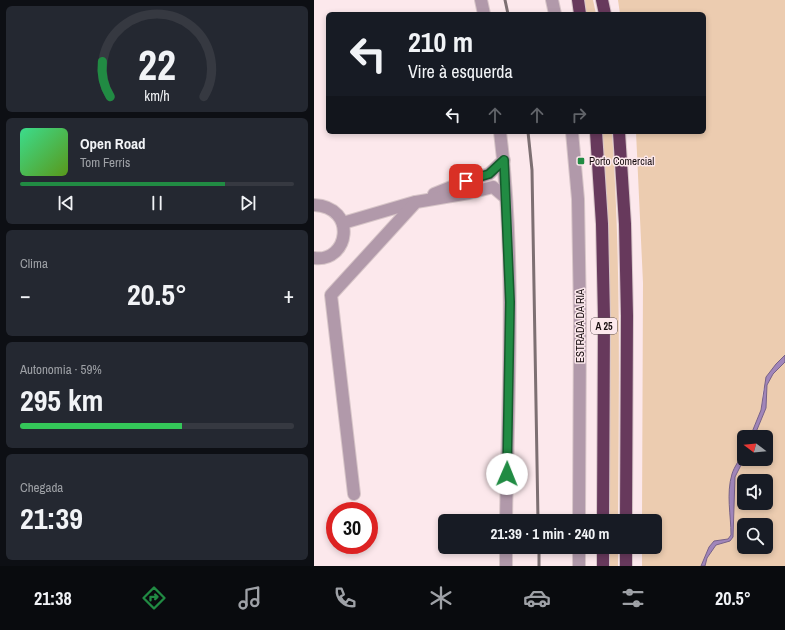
<!DOCTYPE html>
<html lang="pt">
<head>
<meta charset="utf-8">
<style>
  :root { --surface:#171b24; --page:#242831; --text:#f1f3f6; --muted:#9ea1a6; --line:#363941; --accent:#218b43 }
  body { margin:0; font-family:"Archivo Narrow",sans-serif; background:var(--page); color:var(--text); height:100vh; display:flex; flex-direction:column; font-size:15px; white-space:nowrap }
  * { box-sizing:border-box; margin:0 }
  p { font-size:13px; color:var(--muted) }
  .icon { flex:none; width:22px; height:22px; fill:none; stroke:currentColor; stroke-width:2; stroke-linecap:round; stroke-linejoin:round }
  .map { position:relative; flex:1; overflow:hidden }
  .sheet { display:flex; flex-direction:column; gap:6px; padding:6px; background:#0d0f14; width:314px }
  .sheet>* { flex:none }
  .guide { position:absolute; left:12px; top:12px; width:380px; height:122px; border-radius:6px; box-shadow:0 2px 6px #0003; background:#171b24; color:var(--text); overflow:hidden }
  .needle { width:26px; rotate:286deg }
  .controls { position:absolute; left:423px; top:430px; display:grid; gap:8px }
  .controls a { display:grid; place-items:center; width:36px; height:36px; border-radius:6px; background:var(--surface); box-shadow:0 2px 6px #0003; font-size:20px }
  .speed { position:absolute; left:12px; top:502px; display:flex; gap:8px; font-size:20px; font-weight:700; text-align:center }
  .speed>* { display:grid; place-content:center; width:52px; height:52px; border-radius:50%; background:var(--surface); box-shadow:0 2px 6px #0003; line-height:1 }
  .speed .limit { border:6px solid #d22; background:#fff; color:#111 }
  .pin { position:absolute; display:grid; place-items:center; width:34px; height:34px; color:#fff; margin:-17px; border-radius:8px; box-shadow:0 2px 6px #0006 }
  .me { position:absolute; width:44px; margin:-22px; rotate:1deg; stroke-linejoin:round; filter:drop-shadow(0 0 3px #0008) }
  .turn { display:flex; align-items:center; gap:14px; height:84px; padding:0 16px; font-size:18px }
  .turn .icon { width:52px; height:52px; stroke-width:2.5 }
  .turn b { display:block; font-size:28px; line-height:34px }
  .lanes { display:flex; align-items:center; height:38px; padding:0 16px; background:#0003; justify-content:center; gap:20px; direction:ltr }
  .lanes .off { opacity:.35 }
  .big { font-size:30px; font-weight:700; line-height:1.1 }
  .sheet .tile { flex:1; display:flex; flex-direction:column; justify-content:center; gap:6px; min-width:0; padding:0 14px; border-radius:6px; background:var(--page) }
  .sheet .dial { align-items:center; gap:0 }
  .dial svg { height:104px; overflow:visible; fill:none; stroke:var(--line); stroke-width:7; stroke-linecap:round; text-anchor:middle }
  .dial text { fill:var(--text); stroke:none }
  .song { display:flex; align-items:center; gap:12px }
  .cover { width:48px; height:48px; border-radius:6px; background:linear-gradient(135deg,hsl(150 70% 55%),hsl(90 70% 35%)) }
  .played { height:4px; border-radius:2px; background:linear-gradient(90deg,var(--accent) 75%,var(--line) 75%) }
  .keys { display:flex; justify-content:space-around; direction:ltr }
  .heat { display:flex; justify-content:space-between; align-items:center; font-size:22px; direction:ltr }
  .charge { height:6px; border-radius:3px; background:linear-gradient(90deg,#34c759 59%,var(--line) 0) }
  .trip { position:absolute; left:124px; top:514px; width:224px; height:40px; border-radius:6px; background:var(--surface); box-shadow:0 2px 6px #0003; font-weight:700; line-height:40px; text-align:center }
  .dock { display:flex; height:64px; justify-content:space-around; align-items:center; background:#090b0e; color:var(--muted) }
  .dock .icon { width:28px; height:28px }
  .dock .active { color:var(--accent) }
  .dock b { font-size:18px; color:var(--text) }
  main { display:flex; flex:1; min-height:0 }
  .map>svg:first-child { display:block }
  .green { fill:#ecccb0; fill-rule:evenodd }
  .water { fill:#a085ba; stroke:#776186 }
  .lines { fill:none; stroke-linecap:round; stroke-linejoin:round }
  .minor-casing { stroke:#d7c5c8; stroke-width:14 }
  .highway-casing { stroke:#d7c5c8; stroke-width:14 }
  .minor { stroke:#b199aa; stroke-width:12 }
  .highway { stroke:#67395c; stroke-width:12 }
  .rail { stroke:#7d6f72; stroke-width:3 }
  .route-casing { stroke:#155a2c; stroke-width:10 }
  .route { stroke:#218b43; stroke-width:7 }
  .poi-dot { fill:#218b43; stroke:#fce8ec; stroke-width:1.5 }
  .labels { text-anchor:middle; stroke-width:3; stroke-linejoin:round; paint-order:stroke }
  .shield { fill:#fce8ec; stroke:#5b4e51; stroke-width:1 }
  .shield-label { font-size:10px; font-weight:bold; fill:#160c0e }
  .poi-label { font-size:11px; fill:#160c0e; stroke:#fce8ec; text-anchor:start }
  .street-label { font-size:11px; fill:#160c0e; stroke:#fce8ec }
</style>
</head>
<body>
<main>
<section class="sheet">
<div class="tile dial"><svg viewBox="0 0 100 80">
<path d="M14 69A42 42 0 1 1 86 69"/>
<path d="M14 69A42 42 0 0 1 8 42" stroke="#218b43"/>
<text x="50" y="56" font-size="32" font-weight="700">22</text>
<text x="50" y="72" font-size="11">km/h</text>
</svg></div>
<div class="tile">
<div class="song"><i class="cover"></i><div><b>Open Road</b><p>Tom Ferris</p></div></div>
<div class="played"></div>
<div class="keys"><svg class="icon" aria-label="previous" viewBox="0 0 24 24"><path d="M18 5L8 12l10 7zM5 5v14"/></svg><svg class="icon" aria-label="pause" viewBox="0 0 24 24"><path d="M8 5v14M16 5v14"/></svg><svg class="icon" aria-label="next" viewBox="0 0 24 24"><path d="M6 5l10 7-10 7zM19 5v14"/></svg></div>
</div>
<div class="tile"><p>Clima</p>
<div class="heat"><a>−</a><b class="big">20.5°</b><a>+</a></div>
</div>
<div class="tile"><p>Autonomia · 59%</p><b class="big">295 km</b><div class="charge"></div></div>
<div class="tile"><p>Chegada</p><b class="big">21:39</b></div>
</section>
<div class="map">
<svg width="471" height="566" viewBox="0 0 471 566">
  <rect width="100%" height="100%" fill="#fce8ec"/>
  <!-- green -->
  <g class="green">
    <polygon points="269,0 279,0 282,14 272,14"/>
    <polygon points="304,0 471,0 471,355 462,364 449,390 447,410 436,437 430,437 430,452 418,473 417,535 414,539 400,541 395,547 387,566 328,566 328,547 341,547 341,521 328,521 329,283 322,132 390,132 390,14 306,14"/>
    <path d="M288 132H298C307 262 305 391 304 521H295L294 238Z"/>
    <path d="M471 362V566H391L393 558 402 545 416 541 419 537 421 477 430 459H452V437H440L452 408 453 385 459 374ZM430 481H452V503H430ZM430 525H452V547H430Z"/>
    <polygon points="295,547 304,547 304,566 294,566"/>
  </g>
  <!-- water -->
  <g class="water">
    <polygon points="471,355 471,362 459,374 453,385 452,408 440,437 436,437 447,410 452,377 462,364"/>
    <path d="M430 452V459L421 477 419 537 416 541 402 545 393 558 391 566H387L395 547 400 541 414 539 417 535C417 515 412 494 418 474 420 467 426 459 430 452Z"/>
  </g>
  <g class="lines">
    <defs>
      <g id="minor">
        <polyline points="167,0 170,14"/>
        <polyline points="238,0 241,14"/>
        <path d="M186 132C202 259 194 393 192 521"/>
        <polyline points="258,132 264,199 266,317 265,521"/>
        <polyline points="120,194 152,181 175,174 190,160"/>
        <path d="M0 205C44 207 35 263 0 258"/>
        <polyline points="29,223 101,202"/>
        <polyline points="40,494 17,295 102,202 155,193 179,187 192,198"/>
        <polyline points="192,566 192,547"/>
        <polyline points="265,566 265,547"/>
      </g>
      <g id="highway">
        <polyline points="264,0 266,14"/>
        <polyline points="288,0 291,14"/>
        <polyline points="282,132 288,224 290,318 289,521"/>
        <polyline points="305,132 311,224 313,316 312,521"/>
        <polyline points="289,566 289,547"/>
        <polyline points="312,566 312,547"/>
      </g>
    </defs>
    <!-- minor casing -->
    <use href="#minor" class="minor-casing"/>
    <!-- highway casing -->
    <use href="#highway" class="highway-casing"/>
    <!-- minor -->
    <use href="#minor" class="minor"/>
    <!-- highway -->
    <use href="#highway" class="highway"/>
    <!-- rail -->
    <g class="rail">
      <polyline points="191,0 194,14"/>
      <polyline points="214,132 218,170 224,521"/>
      <polyline points="225,547 225,566"/>
    </g>
  </g>
  <g class="lines">
    <defs>
      <polyline id="route" points="152,181 175,174 190,160 196,302 193,474"/>
    </defs>
    <!-- route casing -->
    <use href="#route" class="route-casing"/>
    <!-- route -->
    <use href="#route" class="route"/>
  </g>
  <!-- markers -->
  <rect class="poi-dot" x="263" y="157" width="8" height="8" rx="2"/>
  <g class="labels">
    <!-- shield labels -->
    <rect class="shield" x="277" y="318" width="26" height="16" rx="3"/>
    <g class="shield-label">
      <text x="290" y="330">A 25</text>
    </g>
    <!-- poi labels -->
    <g class="poi-label">
      <text x="275" y="165">Porto Comercial</text>
    </g>
    <!-- street labels -->
    <g class="street-label">
      <text transform="translate(266 326) rotate(-90)" y="4">ESTRADA DA RIA</text>
    </g>
  </g>
</svg>
<div class="controls">
<a><svg class="needle" viewBox="-14 -14 28 28"><path d="M0-13l5 13h-10z" fill="#e53935"/><path d="M0 13l5-13h-10z" fill="#9ea1a6"/></svg></a>
<a><svg class="icon" aria-label="sound" viewBox="0 0 24 24"><path d="M4 9h4l5-4v14l-5-4H4zM17 9q2 3 0 6"/></svg></a>
<a><svg class="icon" aria-label="search" viewBox="0 0 24 24"><circle cx="10" cy="10" r="6"/><path d="M15 15l6 6"/></svg></a>
</div>
<div class="speed"><div class="limit">30</div></div>
<div class="pin" style="left:152px;top:181px;background:#d93025"><svg class="icon" aria-label="arrive" viewBox="0 0 24 24"><path d="M6 21V4h12l-3 4 3 4H6"/></svg></div>
<svg class="me" style="left:193px;top:474px" viewBox="-20 -20 40 40"><circle r="19" fill="#fff"/><path d="M0-13L10 11 0 6-10 11z" fill="#218b43"/></svg>
<div class="trip">21:39 · 1 min · 240 m</div>
<div class="guide">
<div class="turn"><svg class="icon" aria-label="left" viewBox="0 0 24 24"><path d="M17 20v-9H6M10 6l-5 5 5 5"/></svg><div><b>210 m</b>Vire à esquerda</div></div>
<div class="lanes"><svg class="icon" aria-label="left" viewBox="0 0 24 24"><path d="M17 20v-9H6M10 6l-5 5 5 5"/></svg><svg class="icon off" aria-label="ahead" viewBox="0 0 24 24"><path d="M12 20V5M6 11l6-6 6 6"/></svg><svg class="icon off" aria-label="ahead" viewBox="0 0 24 24"><path d="M12 20V5M6 11l6-6 6 6"/></svg><svg class="icon off" aria-label="right" viewBox="0 0 24 24"><path d="M7 20v-9h11M14 6l5 5-5 5"/></svg></div>
</div>
</div>
</main>
<nav class="dock">
<b>21:38</b>
<svg class="icon active" aria-label="directions" viewBox="0 0 24 24"><path d="M12 3l9 9-9 9-9-9zM9 14v-3h6M13 9l2 2-2 2"/></svg>
<svg class="icon" aria-label="music" viewBox="0 0 24 24"><path d="M9 18V5l10-2v13"/><circle cx="6" cy="18" r="3"/><circle cx="16" cy="16" r="3"/></svg>
<svg class="icon" aria-label="phone" viewBox="0 0 24 24"><path d="M5 4h4l2 5-3 2q2 4 5 5l2-3 5 2v4C11 20 4 13 5 4z"/></svg>
<svg class="icon" aria-label="climate" viewBox="0 0 24 24"><path d="M12 3v18M4 7l16 10M4 17L20 7"/></svg>
<svg class="icon" aria-label="car" viewBox="0 0 24 24"><path d="M5 17H2v-5l4-1 3-4h7l3 4 3 1v5h-3M9 17h6M6 11h13"/><circle cx="7" cy="17" r="2"/><circle cx="17" cy="17" r="2"/></svg>
<svg class="icon" aria-label="filters" viewBox="0 0 24 24"><path d="M4 7h16M4 17h16"/><circle cx="9" cy="7" r="2"/><circle cx="15" cy="17" r="2"/></svg>
<b>20.5°</b>
</nav>
</body>
</html>
